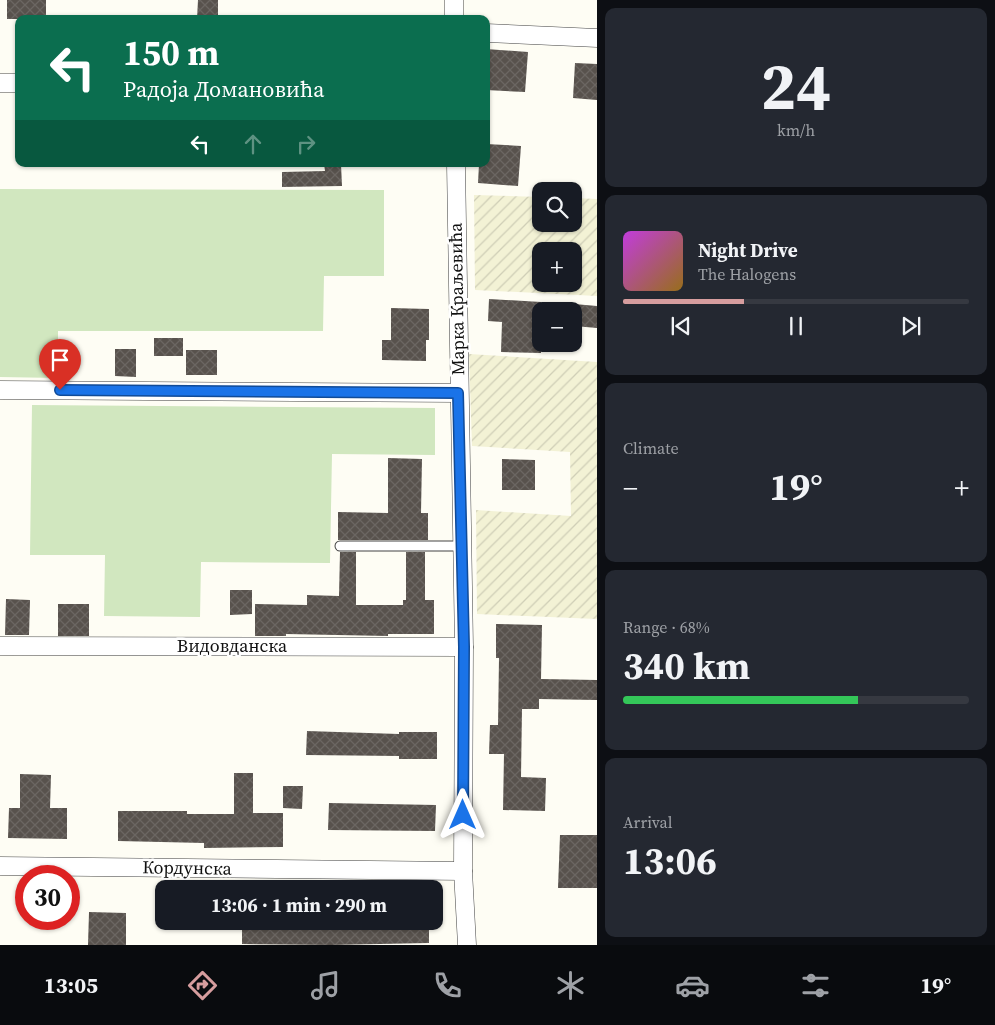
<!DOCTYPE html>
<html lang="en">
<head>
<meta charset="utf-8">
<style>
  :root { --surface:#171b24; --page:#242831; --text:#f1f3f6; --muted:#9ea1a6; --line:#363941; --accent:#d69d9e }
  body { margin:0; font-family:"Source Serif 4",serif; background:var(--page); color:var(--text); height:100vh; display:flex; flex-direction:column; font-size:19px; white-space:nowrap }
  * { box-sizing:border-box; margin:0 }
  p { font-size:16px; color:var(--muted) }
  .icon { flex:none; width:28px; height:28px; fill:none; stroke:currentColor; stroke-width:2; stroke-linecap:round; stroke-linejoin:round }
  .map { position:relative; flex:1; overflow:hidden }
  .drawer { display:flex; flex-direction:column; gap:8px; padding:8px; background:#0d0f14; width:398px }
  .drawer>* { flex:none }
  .banner { position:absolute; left:15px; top:15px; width:475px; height:152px; border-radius:10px; box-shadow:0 1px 4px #0004; background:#0b6e4f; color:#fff; overflow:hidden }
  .controls { position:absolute; left:532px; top:182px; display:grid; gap:10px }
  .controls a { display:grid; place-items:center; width:50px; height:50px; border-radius:10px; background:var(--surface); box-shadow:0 1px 4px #0004; font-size:25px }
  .speed { position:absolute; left:15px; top:865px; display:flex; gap:10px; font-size:25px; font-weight:700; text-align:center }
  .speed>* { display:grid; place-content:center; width:65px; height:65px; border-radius:50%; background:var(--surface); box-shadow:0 1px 4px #0004; line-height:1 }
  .speed .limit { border:8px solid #d22; background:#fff; color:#111 }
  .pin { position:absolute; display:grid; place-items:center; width:42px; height:42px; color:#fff; margin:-51px -21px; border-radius:50% 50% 50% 0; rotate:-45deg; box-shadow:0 0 5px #0007 }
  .pin .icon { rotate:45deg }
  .me { position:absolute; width:55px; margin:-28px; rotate:0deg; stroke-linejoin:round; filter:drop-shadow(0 0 4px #0008) }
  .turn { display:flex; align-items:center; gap:18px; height:105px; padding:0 25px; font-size:22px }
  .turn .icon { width:65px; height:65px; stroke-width:2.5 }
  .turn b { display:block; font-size:35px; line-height:42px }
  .lanes { display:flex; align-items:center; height:48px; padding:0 25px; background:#0003; justify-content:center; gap:25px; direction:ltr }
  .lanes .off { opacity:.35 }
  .big { font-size:38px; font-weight:700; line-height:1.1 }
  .drawer .tile { flex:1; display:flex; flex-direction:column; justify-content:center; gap:8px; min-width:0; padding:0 18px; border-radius:10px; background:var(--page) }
  .drawer .dial { align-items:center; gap:0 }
  .dial b { font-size:65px; line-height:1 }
  .song { display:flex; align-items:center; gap:15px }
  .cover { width:60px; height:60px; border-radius:8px; background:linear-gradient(135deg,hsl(290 70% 55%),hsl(40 70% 35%)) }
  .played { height:5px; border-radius:2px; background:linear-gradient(90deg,var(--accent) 35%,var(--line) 35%) }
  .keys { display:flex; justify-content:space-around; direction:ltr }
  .heat { display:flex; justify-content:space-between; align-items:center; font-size:28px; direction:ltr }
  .charge { height:8px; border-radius:4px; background:linear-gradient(90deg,#34c759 68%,var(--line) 0) }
  .trip { position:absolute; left:155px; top:880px; width:288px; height:50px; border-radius:10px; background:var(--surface); box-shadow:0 1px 4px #0004; font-weight:700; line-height:50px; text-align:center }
  .tab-bar { display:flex; height:80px; justify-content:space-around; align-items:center; background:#090b0e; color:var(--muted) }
  .tab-bar .icon { width:35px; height:35px }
  .tab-bar .on { color:var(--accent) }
  .tab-bar b { font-size:22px; color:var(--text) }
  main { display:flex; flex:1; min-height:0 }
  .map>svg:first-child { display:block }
  .farmland { fill:url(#farmland-furrows); fill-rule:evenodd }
  .green { fill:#d1e7bf }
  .building { fill:url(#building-cross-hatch) }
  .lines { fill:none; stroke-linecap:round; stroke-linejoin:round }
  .service-casing { stroke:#434343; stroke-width:11 }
  .minor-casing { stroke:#434343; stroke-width:19 }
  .service { stroke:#fff; stroke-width:9 }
  .minor { stroke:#fff; stroke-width:18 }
  .route-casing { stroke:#114b97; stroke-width:12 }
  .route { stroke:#1a73e8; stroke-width:9 }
  .labels { text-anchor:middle; stroke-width:5; stroke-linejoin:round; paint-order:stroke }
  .street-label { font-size:18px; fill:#101010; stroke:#fff }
</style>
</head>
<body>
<main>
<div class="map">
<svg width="598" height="945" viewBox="0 0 598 945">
  <defs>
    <pattern id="farmland-furrows" width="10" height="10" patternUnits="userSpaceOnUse" patternTransform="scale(1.25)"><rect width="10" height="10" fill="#f3f2d5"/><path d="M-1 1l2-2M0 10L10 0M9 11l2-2" fill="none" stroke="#cfceb6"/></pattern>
    <pattern id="building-cross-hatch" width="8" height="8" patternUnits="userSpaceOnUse" patternTransform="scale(1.25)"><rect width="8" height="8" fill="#58524d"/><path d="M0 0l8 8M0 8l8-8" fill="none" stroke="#6b6662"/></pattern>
  </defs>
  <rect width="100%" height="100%" fill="#fefdf4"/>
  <!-- farmland -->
  <g class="farmland">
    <path d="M474 195 541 197V224H574V198L597 199V296L475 290ZM541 251H574V284H541Z"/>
    <polygon points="469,354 597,362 597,619 477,614 476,510 571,516 570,452 472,446"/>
  </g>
  <!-- green -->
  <g class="green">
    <polygon points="0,189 384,190 384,276 324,276 323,331 58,331 58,378 0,377"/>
    <polygon points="32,405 435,408 435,455 332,454 330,563 201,562 200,617 104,616 105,555 30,555"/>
  </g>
  <!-- building -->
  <g class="building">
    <rect x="7" y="0" width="39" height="19"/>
    <polygon points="198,0 218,0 218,19 197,19"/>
    <polygon points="486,49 528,52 525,92 486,90"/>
    <polygon points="575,63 598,64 598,100 573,98"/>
    <polygon points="486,144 521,146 518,186 478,183 479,164 486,164"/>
    <polygon points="324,164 341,164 342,186 282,187 282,172 325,171"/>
    <polygon points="489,299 541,302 541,353 501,352 502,322 488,321"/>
    <polygon points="574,304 598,306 598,328 574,326"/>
    <polygon points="391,308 429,309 429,340 426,340 426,361 382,360 382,340 391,340"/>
    <rect x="154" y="338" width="29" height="18"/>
    <polygon points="115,349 136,349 136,377 115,376"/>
    <rect x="186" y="350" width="31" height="25"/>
    <polygon points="388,458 422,459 421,513 428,513 428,540 338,540 338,512 388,513"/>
    <polygon points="502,459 535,460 535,490 502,490"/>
    <polygon points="340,552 356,552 356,605 403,605 403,600 406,600 406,552 425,552 425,600 434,600 434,634 388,634 388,636 286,634 286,636 255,636 255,604 307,605 307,595 339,596"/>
    <polygon points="230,590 252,590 252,614 230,615"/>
    <polygon points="6,599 30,600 29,635 5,635"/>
    <rect x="58" y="604" width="31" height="32"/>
    <polygon points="496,624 542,625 541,679 598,680 598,700 539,699 539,709 522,709 521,777 546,778 545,811 503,810 504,754 489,754 490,725 498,725 499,658 496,658"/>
    <polygon points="307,731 399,734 399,732 437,732 437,759 399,759 399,756 306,755"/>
    <polygon points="234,773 253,773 253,813 283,813 283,847 204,848 204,843 118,841 118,811 187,811 187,814 234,814"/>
    <polygon points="20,774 51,775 50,808 67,808 67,839 8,838 9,808 20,808"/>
    <polygon points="283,786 303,786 302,809 283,808"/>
    <polygon points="329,803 436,805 435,831 328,830"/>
    <polygon points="560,835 598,835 598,888 558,888"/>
    <polygon points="89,912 126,913 126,945 88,945"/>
    <polygon points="242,921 429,921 429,943 331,945 242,944"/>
  </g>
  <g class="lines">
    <defs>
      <polyline id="service" points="340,546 462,546"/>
      <g id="minor">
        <polyline points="454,0 454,19"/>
        <polyline points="486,33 598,38"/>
        <polyline points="0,83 19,83"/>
        <polyline points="456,164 464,647 463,871 467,945"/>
        <polyline points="0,390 458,393"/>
        <polyline points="0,646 464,647"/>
        <polyline points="0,866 463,871"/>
      </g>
    </defs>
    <!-- service casing -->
    <use href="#service" class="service-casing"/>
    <!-- minor casing -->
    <use href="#minor" class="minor-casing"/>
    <!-- service -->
    <use href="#service" class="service"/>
    <!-- minor -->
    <use href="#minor" class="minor"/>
  </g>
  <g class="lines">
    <defs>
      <polyline id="route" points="60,390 458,393 464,647 463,815"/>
    </defs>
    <!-- route casing -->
    <use href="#route" class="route-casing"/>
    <!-- route -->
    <use href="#route" class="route"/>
  </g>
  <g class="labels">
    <!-- street labels -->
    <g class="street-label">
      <text transform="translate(457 299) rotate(-91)" y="6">Марка Краљевића</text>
      <text x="232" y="652">Видовданска</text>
      <text transform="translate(187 868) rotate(1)" y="6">Кордунска</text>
    </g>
  </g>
</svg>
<div class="controls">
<a><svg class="icon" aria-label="search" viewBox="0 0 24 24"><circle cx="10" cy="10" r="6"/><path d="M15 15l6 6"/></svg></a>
<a>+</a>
<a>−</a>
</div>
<div class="speed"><div class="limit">30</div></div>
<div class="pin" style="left:60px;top:390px;background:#d93025"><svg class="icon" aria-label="arrive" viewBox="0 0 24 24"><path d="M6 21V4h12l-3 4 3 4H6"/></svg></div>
<svg class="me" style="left:463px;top:815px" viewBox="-20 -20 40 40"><path d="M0-17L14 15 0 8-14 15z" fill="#1a73e8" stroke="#fff" stroke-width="4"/></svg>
<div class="trip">13:06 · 1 min · 290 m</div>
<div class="banner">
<div class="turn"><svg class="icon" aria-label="left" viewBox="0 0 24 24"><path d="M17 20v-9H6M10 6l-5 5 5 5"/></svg><div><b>150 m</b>Радоја Домановића</div></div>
<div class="lanes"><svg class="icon" aria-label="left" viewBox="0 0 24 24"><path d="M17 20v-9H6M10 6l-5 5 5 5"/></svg><svg class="icon off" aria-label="ahead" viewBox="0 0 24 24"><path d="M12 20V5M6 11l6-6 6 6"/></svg><svg class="icon off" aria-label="right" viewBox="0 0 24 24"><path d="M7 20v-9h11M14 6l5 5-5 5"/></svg></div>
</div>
</div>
<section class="drawer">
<div class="tile dial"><b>24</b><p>km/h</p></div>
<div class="tile">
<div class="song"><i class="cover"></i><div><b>Night Drive</b><p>The Halogens</p></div></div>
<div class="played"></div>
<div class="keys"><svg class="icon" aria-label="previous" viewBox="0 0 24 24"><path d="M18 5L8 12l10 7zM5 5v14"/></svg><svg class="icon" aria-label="pause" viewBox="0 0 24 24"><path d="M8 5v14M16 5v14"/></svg><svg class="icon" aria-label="next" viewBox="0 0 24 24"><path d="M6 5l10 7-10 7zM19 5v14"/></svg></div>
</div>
<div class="tile"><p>Climate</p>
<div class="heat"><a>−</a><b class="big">19°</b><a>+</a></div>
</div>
<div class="tile"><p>Range · 68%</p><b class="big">340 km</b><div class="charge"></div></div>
<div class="tile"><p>Arrival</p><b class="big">13:06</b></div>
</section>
</main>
<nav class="tab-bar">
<b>13:05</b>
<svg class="icon on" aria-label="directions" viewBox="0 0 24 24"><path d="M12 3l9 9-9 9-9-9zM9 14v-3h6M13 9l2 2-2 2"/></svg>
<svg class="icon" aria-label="music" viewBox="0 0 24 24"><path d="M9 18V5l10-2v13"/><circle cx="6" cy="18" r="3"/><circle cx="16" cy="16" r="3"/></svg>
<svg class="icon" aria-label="phone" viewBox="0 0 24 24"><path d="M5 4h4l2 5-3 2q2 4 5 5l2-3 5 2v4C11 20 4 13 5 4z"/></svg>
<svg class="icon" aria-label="climate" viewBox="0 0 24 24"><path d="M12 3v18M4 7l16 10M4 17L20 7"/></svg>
<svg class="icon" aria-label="car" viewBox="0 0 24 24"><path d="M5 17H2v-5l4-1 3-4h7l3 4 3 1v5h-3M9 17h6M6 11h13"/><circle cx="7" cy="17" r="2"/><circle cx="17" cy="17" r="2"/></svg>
<svg class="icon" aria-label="filters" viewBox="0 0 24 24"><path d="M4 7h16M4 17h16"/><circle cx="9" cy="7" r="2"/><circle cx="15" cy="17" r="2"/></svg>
<b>19°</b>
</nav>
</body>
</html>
